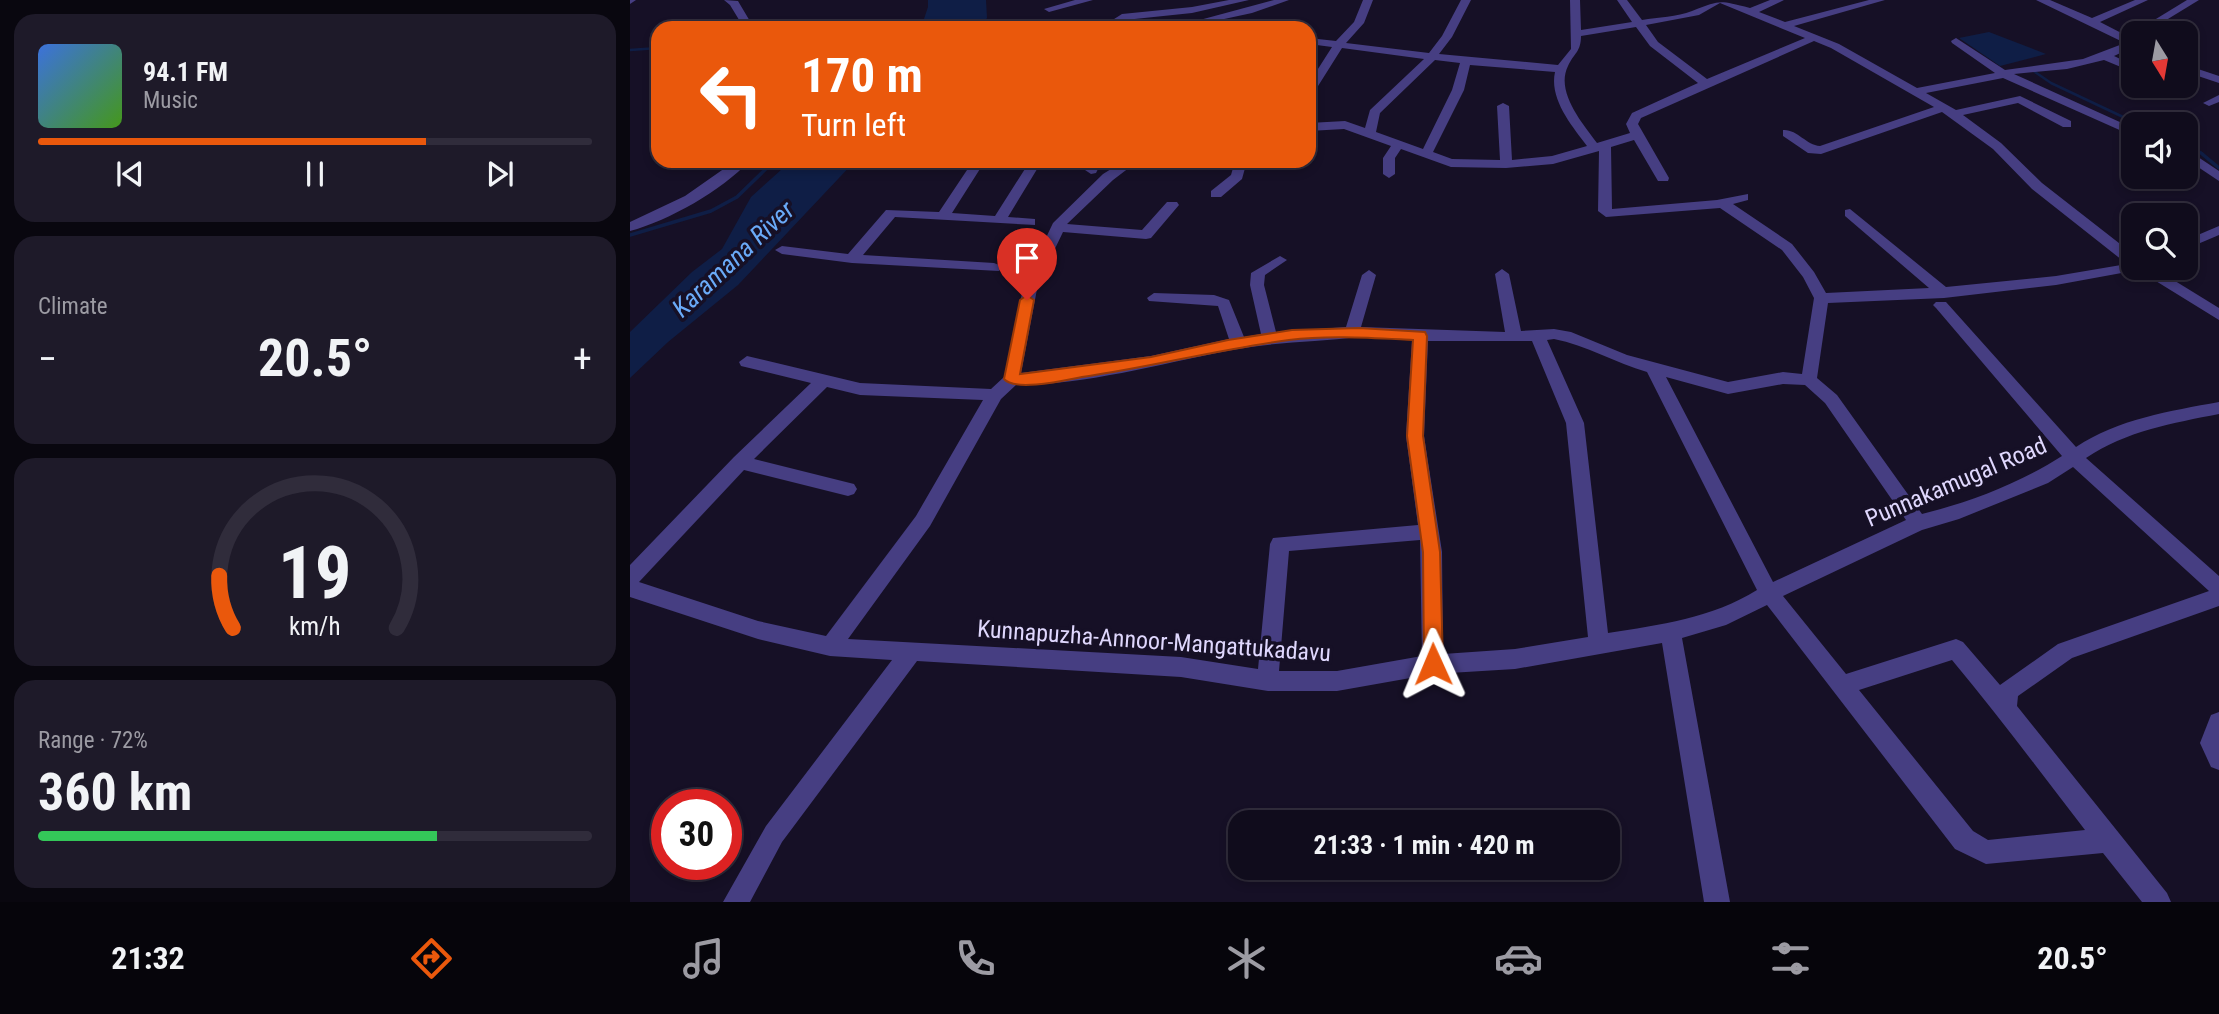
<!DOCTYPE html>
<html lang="en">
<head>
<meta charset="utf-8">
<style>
  :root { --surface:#100c1c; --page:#1e1a29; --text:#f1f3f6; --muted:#9c9ba3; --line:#302c3b; --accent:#ea580c }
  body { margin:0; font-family:"Roboto Condensed",sans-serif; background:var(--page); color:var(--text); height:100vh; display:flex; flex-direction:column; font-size:26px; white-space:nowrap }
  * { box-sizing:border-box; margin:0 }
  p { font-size:23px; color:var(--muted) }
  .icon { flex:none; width:38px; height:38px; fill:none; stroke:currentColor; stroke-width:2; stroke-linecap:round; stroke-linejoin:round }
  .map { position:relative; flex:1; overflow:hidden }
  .sheet { display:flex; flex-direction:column; gap:14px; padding:14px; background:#09070f; width:630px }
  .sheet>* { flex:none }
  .top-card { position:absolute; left:21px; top:21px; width:665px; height:147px; border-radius:21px; box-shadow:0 4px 10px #0003,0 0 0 2px var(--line); background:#ea580c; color:#fff; overflow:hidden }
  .needle { width:46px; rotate:169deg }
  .controls { position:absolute; left:1491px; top:21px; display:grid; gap:14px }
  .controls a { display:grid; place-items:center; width:77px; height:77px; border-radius:14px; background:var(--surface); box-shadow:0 4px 10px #0003,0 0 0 2px var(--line); font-size:35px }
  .speed { position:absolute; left:21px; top:789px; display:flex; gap:14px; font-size:35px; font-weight:700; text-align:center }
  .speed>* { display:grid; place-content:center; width:91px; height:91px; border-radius:50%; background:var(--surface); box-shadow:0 4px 10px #0003,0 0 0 2px var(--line); line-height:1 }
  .speed .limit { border:10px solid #d22; background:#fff; color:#111 }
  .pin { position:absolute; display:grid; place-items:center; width:60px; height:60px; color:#fff; margin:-72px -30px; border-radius:50% 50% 50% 0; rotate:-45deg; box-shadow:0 0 7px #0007 }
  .pin .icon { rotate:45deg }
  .me { position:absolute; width:77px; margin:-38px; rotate:359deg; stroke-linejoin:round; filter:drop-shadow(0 0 5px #0008) }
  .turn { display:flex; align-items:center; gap:24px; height:147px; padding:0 35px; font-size:32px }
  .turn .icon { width:91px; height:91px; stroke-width:2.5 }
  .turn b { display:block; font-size:49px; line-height:60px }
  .big { font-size:52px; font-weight:700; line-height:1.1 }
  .sheet .card { flex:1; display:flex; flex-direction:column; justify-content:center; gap:10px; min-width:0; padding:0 24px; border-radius:21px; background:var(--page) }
  .sheet .dial { align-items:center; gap:0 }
  .dial svg { height:182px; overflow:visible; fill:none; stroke:var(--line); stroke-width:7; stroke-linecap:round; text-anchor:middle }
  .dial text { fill:var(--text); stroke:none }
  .song { display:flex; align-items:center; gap:21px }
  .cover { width:84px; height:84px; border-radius:10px; background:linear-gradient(135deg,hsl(220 70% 55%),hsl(100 70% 35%)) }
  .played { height:7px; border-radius:4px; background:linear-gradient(90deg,var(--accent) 70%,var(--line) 70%) }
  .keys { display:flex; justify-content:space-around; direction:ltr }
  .heat { display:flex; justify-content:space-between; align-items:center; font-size:38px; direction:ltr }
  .charge { height:10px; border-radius:5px; background:linear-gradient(90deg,#34c759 72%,var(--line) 0) }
  .trip { position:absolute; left:598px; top:810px; width:392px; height:70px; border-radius:21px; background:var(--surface); box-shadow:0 4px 10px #0003,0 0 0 2px var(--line); font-weight:700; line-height:70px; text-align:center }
  .tabs { display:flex; height:112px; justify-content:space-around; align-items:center; background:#06050b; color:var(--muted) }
  .tabs .icon { width:49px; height:49px }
  .tabs .selected { color:var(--accent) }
  .tabs b { font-size:32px; color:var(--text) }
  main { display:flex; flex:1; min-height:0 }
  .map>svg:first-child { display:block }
  .water { fill:#0f1e46 }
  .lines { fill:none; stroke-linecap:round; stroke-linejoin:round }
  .stream-far1 { stroke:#0f1e46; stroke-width:2.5 }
  .stream { stroke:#0f1e46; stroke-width:3.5 }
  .minor { fill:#463e82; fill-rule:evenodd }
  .route { fill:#ea580c; stroke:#983908; stroke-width:2 }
  .labels { text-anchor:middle; stroke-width:7; stroke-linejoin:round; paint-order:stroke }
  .street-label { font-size:24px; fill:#dfd7fd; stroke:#161026 }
  .water-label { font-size:26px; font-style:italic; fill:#6aaaf8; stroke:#161026 }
</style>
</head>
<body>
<main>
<section class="sheet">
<div class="card">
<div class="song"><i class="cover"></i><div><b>94.1 FM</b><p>Music</p></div></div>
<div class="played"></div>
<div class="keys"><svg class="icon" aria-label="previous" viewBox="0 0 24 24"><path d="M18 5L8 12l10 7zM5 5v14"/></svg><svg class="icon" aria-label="pause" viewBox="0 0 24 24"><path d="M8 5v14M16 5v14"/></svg><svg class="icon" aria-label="next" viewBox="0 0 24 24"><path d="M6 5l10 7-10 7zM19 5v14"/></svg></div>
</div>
<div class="card"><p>Climate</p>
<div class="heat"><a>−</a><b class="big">20.5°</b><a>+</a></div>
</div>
<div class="card dial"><svg viewBox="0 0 100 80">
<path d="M14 69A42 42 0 1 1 86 69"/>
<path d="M14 69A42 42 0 0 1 8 46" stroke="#ea580c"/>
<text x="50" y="56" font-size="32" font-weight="700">19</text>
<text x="50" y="72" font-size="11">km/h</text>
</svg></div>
<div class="card"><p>Range · 72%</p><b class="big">360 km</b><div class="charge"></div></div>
</section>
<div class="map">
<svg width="1589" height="902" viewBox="0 0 1589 902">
  <rect width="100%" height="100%" fill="#161026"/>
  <!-- water -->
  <g class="water">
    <polygon points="298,0 356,0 357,18 349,28 291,28 298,7"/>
    <polygon points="1359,32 1416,54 1370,66 1329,38"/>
    <polygon points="161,161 225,161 108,285 38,342 0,378 0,332 62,272 92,249 121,197"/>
  </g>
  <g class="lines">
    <!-- stream-far1 -->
    <g class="stream-far1">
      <polyline points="0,50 28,48"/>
      <polyline points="1405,72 1421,83 1508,124"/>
      <polyline points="1556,143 1573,154"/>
    </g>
    <!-- stream -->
    <g class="stream">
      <polyline points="1571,153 1589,168"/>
      <polyline points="0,235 81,211 107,197 144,161"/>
    </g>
    <!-- minor -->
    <g class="minor">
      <polygon points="0,0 6,0 0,4"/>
      <polygon points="94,0 108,1 124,28 114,28 100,5"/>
      <polygon points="445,0 463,0 419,12 414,9"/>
      <polygon points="599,0 619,0 562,13 495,20 482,28 470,28 492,14 562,7"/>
      <polygon points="644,0 659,0 622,13 571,24 566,21"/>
      <path d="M733 0H743L734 23 716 43 799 53 812 36 831 0H841L822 37 809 54 928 65 941 49 940 0H950L951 30 1002 22 987 0H997L1012 20C1028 17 1047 17 1062 11 1092 0 1087 0 1120 8L1140 0H1154L1129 12 1155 22 1239 0H1255L1164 26 1209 44 1287 88 1365 73 1322 43 1321 41 1326 38 1375 70 1453 59 1495 43 1406 0H1420L1462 18 1505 0H1518L1470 22 1503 39V47L1484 56 1503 65V72L1474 60 1437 69 1384 74 1503 128V136L1373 78 1296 93 1326 110 1390 96 1441 121V127H1433L1388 103 1333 115 1371 143 1412 183 1503 254V268H1524L1589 308V320L1508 270 1426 285 1314 298 1198 303 1187 378 1207 395 1292 514C1341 502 1390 483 1432 456L1306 308 1303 305 1306 302H1316L1446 447C1488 419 1540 411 1589 402V414C1543 423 1496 431 1456 458L1589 576V606L1442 658 1388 696 1387 706 1537 893 1541 902H1512L1473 853 1356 864 1325 849 1137 605 1096 625 1052 638 1100 902H1074L1032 643 885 669 803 674 707 691H638L551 677 287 661 152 842 120 902H93L136 826 262 660 200 656 128 639 0 597V565L104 457 181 383 111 366 109 362 117 356 230 383 361 389 374 377 394 284 423 223 473 174 494 161H508L483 180 437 224 512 230 537 202H547L549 205 521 238 516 239 433 232 408 284 391 373 521 356 599 339 588 306 519 301 517 298 524 293 584 295 599 300 614 337 631 334 620 285 621 273 650 256 657 260 635 275 634 285 646 332 716 327 732 275 739 270 746 275 731 327 875 332 865 274 872 269 879 274 891 331 924 329 941 332 997 355 1098 382 1153 372 1172 374 1184 298 1173 277 1152 250 1090 208 976 217 968 211 969 151 923 164 876 168 821 167 771 149 765 158V174L759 178 753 174V158L761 146 714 129 679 131V123L715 121 735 128 740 110 794 59 712 48 683 94 679 95V83L702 47 679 44V38L706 41 724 22ZM1090 3 1175 38 1077 79 1028 42 1016 25 1069 15ZM1006 27 1020 46 1068 83 1002 113 996 124 1000 133 967 143C953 124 925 92 938 66 944 53 951 52 951 36ZM1184 41 1201 48 1304 107 1190 146C1176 145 1167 129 1153 130V136L1178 153 1191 154 1312 112 1363 149 1402 189 1497 264 1426 276 1316 287 1220 209 1215 210V216L1299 288 1196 293 1184 272 1162 244 1103 204 1118 200V194L1087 200 982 209 981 147 1004 140 1028 181H1038L1039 178 1008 124 1011 118ZM805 60 830 63 822 90 793 149 746 132 750 113ZM840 65 925 72C919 99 942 126 957 146L922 156 882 160 879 106 873 103 867 106 870 160 822 159 803 152 834 90ZM729 337 782 340 776 436 788 525 643 538 640 544 628 669 551 657 218 639 300 526 371 399 386 385C455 385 529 364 597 351 641 342 685 342 729 337ZM924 339C956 345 986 363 1017 372L1127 590C1082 618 1030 625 978 633L954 423 917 340ZM798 341H902L936 423 958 637 885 649 813 654 812 552 794 436ZM1036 377 1098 394 1153 384 1175 385 1195 403 1276 520 1143 582ZM197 387 230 395 353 400 286 516 196 636 128 621 9 582 114 470 218 496 224 494 227 489 224 484 124 459ZM1443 467 1579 591 1428 644 1370 685 1333 642 1326 639 1216 674 1153 596 1292 530 1329 519 1418 483ZM790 540 792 656 707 671H649L659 551ZM1322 660C1368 715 1411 773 1455 830L1358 840 1343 831 1229 690Z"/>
      <polygon points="1557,0 1569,0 1515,33 1503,33"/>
      <polygon points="1556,65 1589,76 1589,83 1556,72"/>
      <polygon points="1589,95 1589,102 1579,106 1573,103"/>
      <polygon points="1556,149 1589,171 1589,181 1556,159"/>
      <path d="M105 161H119C93 190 38 221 0 231V222L55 196Z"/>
      <polygon points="343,161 355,161 322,213 365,216 400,161 412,161 378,217 405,219 405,225 265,217 233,255 364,263 369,265 371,268 369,271 222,263 152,254 145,250 152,246 218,254 256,210 309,212"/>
      <polygon points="460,161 472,161 466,173 461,174 455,170"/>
      <polygon points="605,161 617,161 612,179 591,197 581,197 581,191 601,175"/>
      <polygon points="1589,226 1589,235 1556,249 1556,240"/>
      <polygon points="1589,712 1589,770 1581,767 1570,743 1581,715"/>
    </g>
  </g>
  <!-- route -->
  <path class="route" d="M397 295 404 300 390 374 521 357 598 340 662 330 729 328 795 332 797 336 793 436 810 552 813 664 810 670 803 673 796 670 794 664 793 552 777 436 783 340C742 338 699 335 659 340 589 349 522 367 452 377 436 380 385 392 374 379L390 300Z"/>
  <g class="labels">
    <!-- street labels -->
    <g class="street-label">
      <text transform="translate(1326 482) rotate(-23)" y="8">Punnakamugal Road</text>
      <text transform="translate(524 641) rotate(4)" y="8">Kunnapuzha-Annoor-Mangattukadavu</text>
    </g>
    <!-- water labels -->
    <g class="water-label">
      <text transform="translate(103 259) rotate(-43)" y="9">Karamana River</text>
    </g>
  </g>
</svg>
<div class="controls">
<a><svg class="needle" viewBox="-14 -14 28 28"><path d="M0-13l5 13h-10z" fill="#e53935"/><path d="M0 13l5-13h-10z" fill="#9c9ba3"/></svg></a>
<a><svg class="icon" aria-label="sound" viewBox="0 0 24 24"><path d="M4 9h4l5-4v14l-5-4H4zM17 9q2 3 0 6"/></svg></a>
<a><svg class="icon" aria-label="search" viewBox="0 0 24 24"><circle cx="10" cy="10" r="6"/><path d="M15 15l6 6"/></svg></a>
</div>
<div class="speed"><div class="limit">30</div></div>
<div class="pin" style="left:397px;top:300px;background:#d93025"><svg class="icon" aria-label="arrive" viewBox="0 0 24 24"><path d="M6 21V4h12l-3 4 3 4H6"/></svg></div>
<svg class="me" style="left:803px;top:664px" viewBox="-20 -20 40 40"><path d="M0-17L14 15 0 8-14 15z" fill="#ea580c" stroke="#fff" stroke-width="4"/></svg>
<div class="trip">21:33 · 1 min · 420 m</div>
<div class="top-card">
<div class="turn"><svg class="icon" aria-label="left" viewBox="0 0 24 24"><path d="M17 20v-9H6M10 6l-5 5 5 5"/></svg><div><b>170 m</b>Turn left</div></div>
</div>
</div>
</main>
<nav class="tabs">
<b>21:32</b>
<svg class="icon selected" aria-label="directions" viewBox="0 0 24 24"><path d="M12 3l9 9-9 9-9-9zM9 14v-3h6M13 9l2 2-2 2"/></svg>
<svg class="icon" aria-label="music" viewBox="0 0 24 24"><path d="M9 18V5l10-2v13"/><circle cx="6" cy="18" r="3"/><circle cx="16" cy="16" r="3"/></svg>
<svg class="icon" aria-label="phone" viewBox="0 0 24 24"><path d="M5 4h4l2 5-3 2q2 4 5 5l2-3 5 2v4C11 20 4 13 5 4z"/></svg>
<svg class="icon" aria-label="climate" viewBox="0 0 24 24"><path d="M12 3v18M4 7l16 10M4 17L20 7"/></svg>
<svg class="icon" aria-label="car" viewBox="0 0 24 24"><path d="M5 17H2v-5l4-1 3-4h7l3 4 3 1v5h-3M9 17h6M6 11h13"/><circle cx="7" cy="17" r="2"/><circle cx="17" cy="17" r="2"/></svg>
<svg class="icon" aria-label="filters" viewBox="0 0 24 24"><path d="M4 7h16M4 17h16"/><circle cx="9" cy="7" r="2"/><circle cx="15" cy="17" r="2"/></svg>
<b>20.5°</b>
</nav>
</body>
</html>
